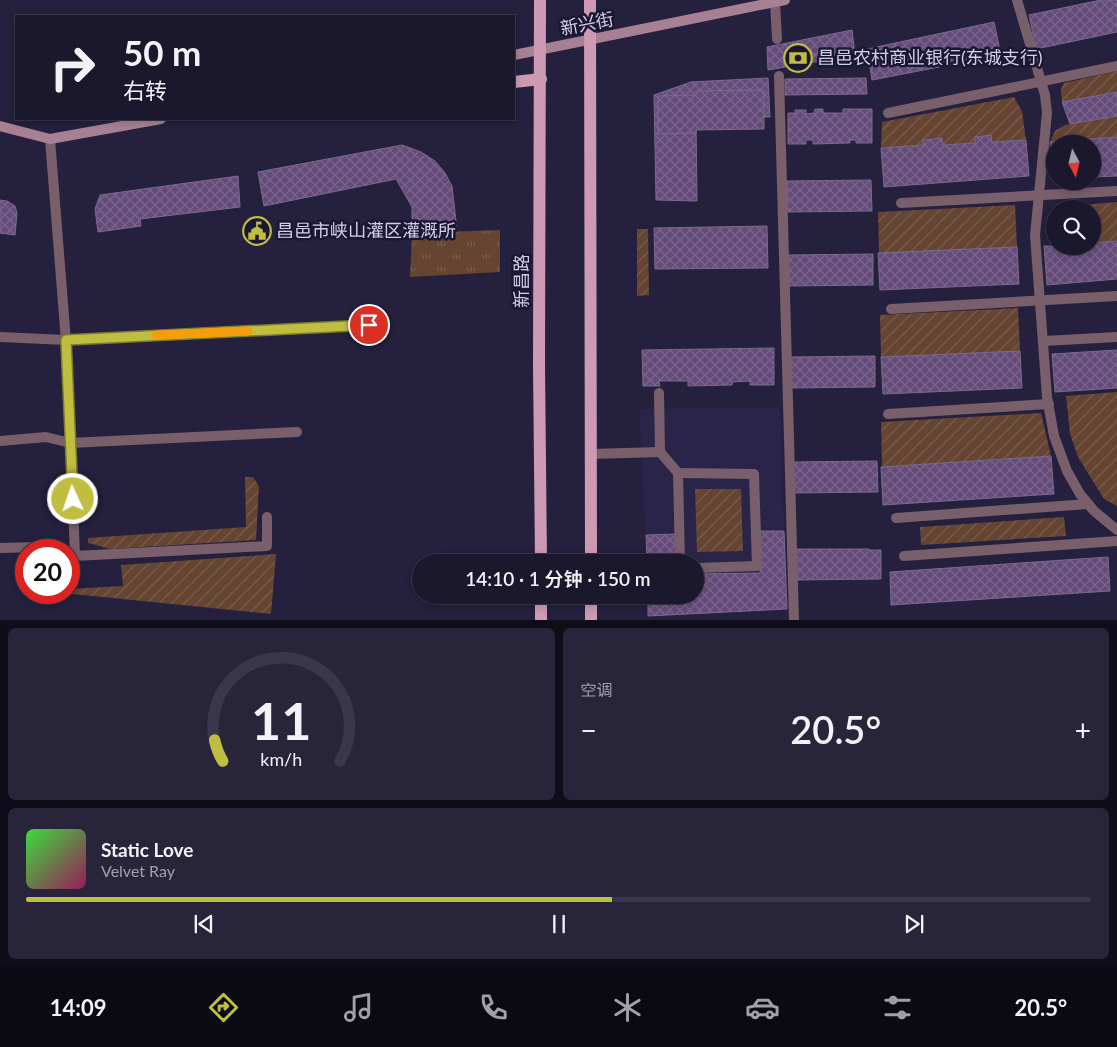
<!DOCTYPE html>
<html lang="zh">
<head>
<meta charset="utf-8">
<style>
  :root { --surface:#1b182e; --page:#28253a; --text:#f1f3f6; --muted:#a0a0aa; --line:#39374a; --accent:#bfbe41 }
  body { margin:0; font-family:Lato,"Noto Sans SC",sans-serif; background:var(--page); color:var(--text); height:100vh; display:flex; flex-direction:column; font-size:19px; white-space:nowrap }
  * { box-sizing:border-box; margin:0 }
  p { font-size:16px; color:var(--muted) }
  .icon { flex:none; width:28px; height:28px; fill:none; stroke:currentColor; stroke-width:2; stroke-linecap:round; stroke-linejoin:round }
  .map { position:relative; height:620px; overflow:hidden }
  .drawer { display:flex; flex-direction:column; gap:8px; padding:8px; background:#0f0d19; flex:1 }
  .drawer>* { flex:none }
  .banner { position:absolute; left:15px; top:15px; width:500px; height:105px; border-radius:0px; box-shadow:0 2px 8px #0003,0 0 0 1px var(--line); background:#1b182e; color:var(--text); overflow:hidden }
  .needle { width:32px; rotate:173deg }
  .fabs { position:absolute; left:1046px; top:135px; display:grid; gap:10px }
  .fabs a { display:grid; place-items:center; width:55px; height:55px; border-radius:50%; background:var(--surface); box-shadow:0 2px 8px #0003,0 0 0 1px var(--line); font-size:25px }
  .speed { position:absolute; left:15px; top:539px; display:flex; gap:10px; font-size:25px; font-weight:700; text-align:center }
  .speed>* { display:grid; place-content:center; width:65px; height:65px; border-radius:50%; background:var(--surface); box-shadow:0 2px 8px #0003,0 0 0 1px var(--line); line-height:1 }
  .speed .limit { border:8px solid #d22; background:#fff; color:#111 }
  .pin { position:absolute; display:grid; place-items:center; width:42px; height:42px; color:#fff; margin:-21px; border:2px solid #fff; border-radius:50%; box-shadow:0 1px 5px #0007 }
  .me { position:absolute; width:55px; margin:-28px; rotate:357deg; stroke-linejoin:round; filter:drop-shadow(0 0 4px #0008) }
  .turn { display:flex; align-items:center; gap:18px; height:105px; padding:0 25px; font-size:22px }
  .turn .icon { width:65px; height:65px; stroke-width:2.5 }
  .turn b { display:block; font-size:35px; line-height:42px }
  .big { font-size:38px; font-weight:600; line-height:1.1 }
  .drawer .card { flex:1; display:flex; flex-direction:column; justify-content:center; gap:8px; min-width:0; padding:0 18px; border-radius:8px; background:var(--page) }
  .drawer .dial { align-items:center; gap:0 }
  .dial svg { height:130px; overflow:visible; fill:none; stroke:var(--line); stroke-width:7; stroke-linecap:round; text-anchor:middle }
  .dial text { fill:var(--text); stroke:none }
  .song { display:flex; align-items:center; gap:15px }
  .cover { width:60px; height:60px; border-radius:8px; background:linear-gradient(135deg,hsl(120 70% 55%),hsl(330 70% 35%)) }
  .played { height:5px; border-radius:2px; background:linear-gradient(90deg,var(--accent) 55%,var(--line) 55%) }
  .keys { display:flex; justify-content:space-around; direction:ltr }
  .heat { display:flex; justify-content:space-between; align-items:center; font-size:28px; direction:ltr }
  .drawer .tiles { flex:1; display:grid; gap:8px; grid-template-columns:1fr 1fr }
  .card:last-child { grid-column:span 2 }
  .trip { position:absolute; left:412px; top:554px; width:292px; height:50px; border-radius:25px; background:var(--surface); box-shadow:0 2px 8px #0003,0 0 0 1px var(--line); font-weight:600; line-height:50px; text-align:center }
  .menu { display:flex; height:80px; justify-content:space-around; align-items:center; background:#0b0a12; color:var(--muted) }
  .menu .icon { width:35px; height:35px }
  .menu .on { color:var(--accent) }
  .menu b { font-size:22px; color:var(--text) }
  .map>svg:first-child { display:block }
  .built { fill:#292448 }
  .park { fill:url(#park-tufts) }
  .garden { fill:url(#garden-furrows) }
  .building { fill:url(#building-cross-hatch); stroke:#7b6a8b }
  .lines { fill:none; stroke-linecap:round; stroke-linejoin:round }
  .lane { stroke:#785f6b; stroke-width:10 }
  .secondary { stroke:#a88093; stroke-width:10 }
  .primary { stroke:#cc9ab2; stroke-width:12 }
  .route-casing { stroke:#7c7c2a; stroke-width:12 }
  .route { stroke:#bfbe41; stroke-width:9 }
  .slow { stroke:#f59e0b; stroke-width:9 }
  .labels { text-anchor:middle; stroke-width:5; stroke-linejoin:round; paint-order:stroke }
  .street-label { font-size:18px; fill:#d0cfe3; stroke:#1b1633 }
  .poi-label { font-size:18px; fill:#d0cfe3; stroke:#1b1633; text-anchor:start }
</style>
</head>
<body>
<div class="map">
<svg width="1117" height="620" viewBox="0 0 1117 620">
  <defs>
    <pattern id="park-tufts" width="24" height="20" patternUnits="userSpaceOnUse" patternTransform="scale(1.25)"><rect width="24" height="20" fill="#654432"/><path d="M3 7l-1-3M5 7V3M7 7l1-3M15 17l-1-3M17 17v-4M19 17l1-3" fill="none" stroke="#7a5e50"/></pattern>
    <pattern id="garden-furrows" width="10" height="10" patternUnits="userSpaceOnUse" patternTransform="scale(1.25)"><rect width="10" height="10" fill="#654432"/><path d="M-1 1l2-2M0 10L10 0M9 11l2-2" fill="none" stroke="#7a5e50"/></pattern>
    <pattern id="building-cross-hatch" width="8" height="8" patternUnits="userSpaceOnUse" patternTransform="scale(1.25)"><rect width="8" height="8" fill="#654b7a"/><path d="M0 0l8 8M0 8l8-8" fill="none" stroke="#7a648d"/></pattern>
  </defs>
  <rect width="100%" height="100%" fill="#24203d"/>
  <!-- built -->
  <polygon class="built" points="780,407 787,609 648,616 648,595 696,595 696,562 647,562 639,409"/>
  <!-- park -->
  <polygon class="park" points="500,230 500,272 410,277 412,233"/>
  <!-- garden -->
  <g class="garden">
    <polygon points="1117,71 1117,92 1062,102 1061,89 1064,83"/>
    <polygon points="1014,97 1022,111 1026,140 992,142 991,135 975,137 975,143 943,145 942,138 923,140 923,145 881,148 882,122"/>
    <polygon points="1117,116 1117,137 1050,142 1055,131 1065,125"/>
    <polygon points="1117,202 1117,241 1093,243 1092,209 1059,209 1059,207"/>
    <polygon points="1015,205 1017,247 879,254 878,212"/>
    <polygon points="637,229 648,229 649,295 637,296"/>
    <polygon points="1018,308 1020,351 881,357 880,315"/>
    <polygon points="1117,392 1117,506 1104,499 1078,457 1070,434 1066,396"/>
    <polygon points="1041,413 1051,456 882,467 881,422"/>
    <polygon points="245,477 253,477 259,486 256,540 110,549 88,543 88,538 246,527"/>
    <polygon points="695,489 741,489 743,551 697,552"/>
    <polygon points="1064,517 1066,536 921,545 920,527"/>
    <polygon points="276,554 271,614 63,593 69,592 69,589 123,586 121,565"/>
  </g>
  <!-- building -->
  <g class="building">
    <polygon points="1101,0 1117,0 1117,32 1036,49 1029,15"/>
    <polygon points="994,22 1001,55 872,80 867,49"/>
    <polygon points="852,30 855,55 768,70 767,47"/>
    <polygon points="768,78 770,117 696,118 697,201 656,200 654,95 691,82"/>
    <polygon points="866,78 867,94 785,95 785,79"/>
    <polygon points="764,90 764,129 696,130 696,133 658,134 658,96 696,95 696,91"/>
    <polygon points="1117,92 1117,116 1070,124 1062,102"/>
    <polygon points="815,109 823,109 823,113 843,113 843,109 872,109 872,143 856,143 856,140 850,140 850,143 813,144 813,140 806,140 806,144 788,144 788,113 795,113 795,110 806,110 806,114 814,113"/>
    <polygon points="991,135 992,142 1026,140 1029,176 884,187 881,148 923,145 923,140 942,138 943,145 975,143 975,137"/>
    <polygon points="1117,137 1117,176 1092,177 1092,144 1055,144 1055,180 1052,180 1050,142"/>
    <polygon points="402,145 421,152 435,161 445,173 452,186 457,230 412,233 412,207 396,179 264,206 258,172"/>
    <polygon points="238,176 240,207 140,219 141,226 98,232 95,209 100,195"/>
    <polygon points="871,180 872,211 788,212 787,181"/>
    <polygon points="0,200 7,201 15,206 17,213 15,235 0,233"/>
    <polygon points="767,226 768,268 655,269 654,228"/>
    <polygon points="1117,241 1117,279 1047,285 1044,246 1092,246 1092,243"/>
    <polygon points="1017,247 1019,284 880,290 878,253"/>
    <polygon points="873,254 873,285 789,286 789,255"/>
    <polygon points="774,348 774,385 750,385 750,381 732,382 732,385 688,386 688,381 659,381 660,386 643,386 642,350"/>
    <polygon points="1117,350 1117,388 1055,392 1052,354"/>
    <polygon points="1020,351 1022,388 883,394 881,357"/>
    <polygon points="875,356 875,387 791,388 791,357"/>
    <polygon points="1051,456 1054,494 883,505 881,467"/>
    <polygon points="877,461 878,492 793,493 793,462"/>
    <polygon points="760,531 784,531 787,609 648,616 648,595 696,595 696,574 760,573"/>
    <polygon points="676,534 676,562 647,562 646,535"/>
    <polygon points="796,549 869,549 869,550 881,550 881,579 796,580"/>
    <polygon points="1108,557 1110,591 891,605 890,572"/>
  </g>
  <g class="lines">
    <!-- lane -->
    <g class="lane">
      <polyline points="1017,0 1045,95 1047,113 1035,235 1047,397 1054,436 1067,471 1080,494 1094,511 1117,530"/>
      <polyline points="775,2 777,39"/>
      <polyline points="779,76 794,620"/>
      <polyline points="888,113 1117,66"/>
      <polyline points="50,139 67,354 75,556"/>
      <polyline points="901,203 1117,191"/>
      <polyline points="891,309 1117,296"/>
      <polyline points="0,337 66,340 369,325"/>
      <polyline points="1044,341 1117,337"/>
      <polyline points="659,393 660,452 678,473 680,562"/>
      <polyline points="888,414 1049,404"/>
      <polyline points="0,441 46,437 70,443 297,432"/>
      <polyline points="590,454 660,452"/>
      <polyline points="678,473 754,474 757,566 696,568"/>
      <polyline points="896,518 1088,504"/>
      <polyline points="0,548 39,547 50,550"/>
      <polyline points="70,555 75,556 267,546 267,517"/>
      <polyline points="904,556 1117,541"/>
    </g>
    <!-- secondary -->
    <g class="secondary">
      <polyline points="514,55 785,0"/>
      <polyline points="0,126 50,139 161,119"/>
    </g>
    <!-- primary -->
    <g class="primary">
      <polyline points="540,0 539,365 541,562"/>
      <polyline points="590,0 591,562"/>
      <polyline points="514,82 541,79"/>
      <polyline points="541,595 541,620"/>
      <polyline points="591,595 591,620"/>
    </g>
  </g>
  <g class="lines">
    <defs>
      <polyline id="route" points="73,499 66,340 369,325"/>
    </defs>
    <!-- route casing -->
    <use href="#route" class="route-casing"/>
    <!-- route -->
    <use href="#route" class="route"/>
    <!-- slow -->
    <polyline class="slow" points="156,335 248,331"/>
  </g>
  <!-- icons -->
  <defs>
    <symbol id="bank-ring" viewBox="-11 -11 22 22"><circle r="9.5" fill="#1b1633" stroke="#bfbe41" stroke-width="1.5"/><path d="M-6-4H6V4H-6ZM0-2.3a2.3 2.3 0 1 0 0 4.6a2.3 2.3 0 1 0 0-4.6Z" fill="#bfbe41"/></symbol>
    <symbol id="civic-ring" viewBox="-11 -11 22 22"><circle r="9.5" fill="#1b1633" stroke="#bfbe41" stroke-width="1.5"/><path d="M-.6-6.5H3V-4.5H.6V-3L4-1V1h2V6H-6V1h2V-1L-.6-3ZM-1.2 2.5V6h2.4V2.5Z" fill="#bfbe41"/></symbol>
  </defs>
  <g fill-rule="evenodd">
    <use href="#bank-ring" x="782" y="42" width="32" height="32"/>
    <use href="#civic-ring" x="241" y="215" width="32" height="32"/>
  </g>
  <g class="labels">
    <!-- street labels -->
    <g class="street-label">
      <text transform="translate(587 24) rotate(-11)" y="6">新兴街</text>
      <text transform="translate(522 281) rotate(-90)" y="6">新昌路</text>
    </g>
    <!-- poi labels -->
    <g class="poi-label">
      <text x="817" y="64">昌邑农村商业银行(东城支行)</text>
      <text x="276" y="237">昌邑市峡山灌区灌溉所</text>
    </g>
  </g>
</svg>
<div class="fabs">
<a><svg class="needle" viewBox="-14 -14 28 28"><path d="M0-13l5 13h-10z" fill="#e53935"/><path d="M0 13l5-13h-10z" fill="#a0a0aa"/></svg></a>
<a><svg class="icon" aria-label="search" viewBox="0 0 24 24"><circle cx="10" cy="10" r="6"/><path d="M15 15l6 6"/></svg></a>
</div>
<div class="speed"><div class="limit">20</div></div>
<div class="pin" style="left:369px;top:325px;background:#d93025"><svg class="icon" aria-label="arrive" viewBox="0 0 24 24"><path d="M6 21V4h12l-3 4 3 4H6"/></svg></div>
<svg class="me" style="left:73px;top:499px" viewBox="-20 -20 40 40"><circle r="17" fill="#bfbe41" stroke="#fff" stroke-width="3"/><path d="M0-11L8 9 0 5-8 9z" fill="#fff"/></svg>
<div class="trip">14:10 · 1 分钟 · 150 m</div>
<div class="banner">
<div class="turn"><svg class="icon" aria-label="right" viewBox="0 0 24 24"><path d="M7 20v-9h11M14 6l5 5-5 5"/></svg><div><b>50 m</b>右转</div></div>
</div>
</div>
<section class="drawer">
<div class="tiles">
<div class="card dial"><svg viewBox="0 0 100 80">
<path d="M14 69A42 42 0 1 1 86 69"/>
<path d="M14 69A42 42 0 0 1 9 56" stroke="#bfbe41"/>
<text x="50" y="56" font-size="32" font-weight="700">11</text>
<text x="50" y="72" font-size="11">km/h</text>
</svg></div>
<div class="card"><p>空调</p>
<div class="heat"><a>−</a><b class="big">20.5°</b><a>+</a></div>
</div>
<div class="card">
<div class="song"><i class="cover"></i><div><b>Static Love</b><p>Velvet Ray</p></div></div>
<div class="played"></div>
<div class="keys"><svg class="icon" aria-label="previous" viewBox="0 0 24 24"><path d="M18 5L8 12l10 7zM5 5v14"/></svg><svg class="icon" aria-label="pause" viewBox="0 0 24 24"><path d="M8 5v14M16 5v14"/></svg><svg class="icon" aria-label="next" viewBox="0 0 24 24"><path d="M6 5l10 7-10 7zM19 5v14"/></svg></div>
</div>
</div>
</section>
<nav class="menu">
<b>14:09</b>
<svg class="icon on" aria-label="directions" viewBox="0 0 24 24"><path d="M12 3l9 9-9 9-9-9zM9 14v-3h6M13 9l2 2-2 2"/></svg>
<svg class="icon" aria-label="music" viewBox="0 0 24 24"><path d="M9 18V5l10-2v13"/><circle cx="6" cy="18" r="3"/><circle cx="16" cy="16" r="3"/></svg>
<svg class="icon" aria-label="phone" viewBox="0 0 24 24"><path d="M5 4h4l2 5-3 2q2 4 5 5l2-3 5 2v4C11 20 4 13 5 4z"/></svg>
<svg class="icon" aria-label="climate" viewBox="0 0 24 24"><path d="M12 3v18M4 7l16 10M4 17L20 7"/></svg>
<svg class="icon" aria-label="car" viewBox="0 0 24 24"><path d="M5 17H2v-5l4-1 3-4h7l3 4 3 1v5h-3M9 17h6M6 11h13"/><circle cx="7" cy="17" r="2"/><circle cx="17" cy="17" r="2"/></svg>
<svg class="icon" aria-label="filters" viewBox="0 0 24 24"><path d="M4 7h16M4 17h16"/><circle cx="9" cy="7" r="2"/><circle cx="15" cy="17" r="2"/></svg>
<b>20.5°</b>
</nav>
</body>
</html>
